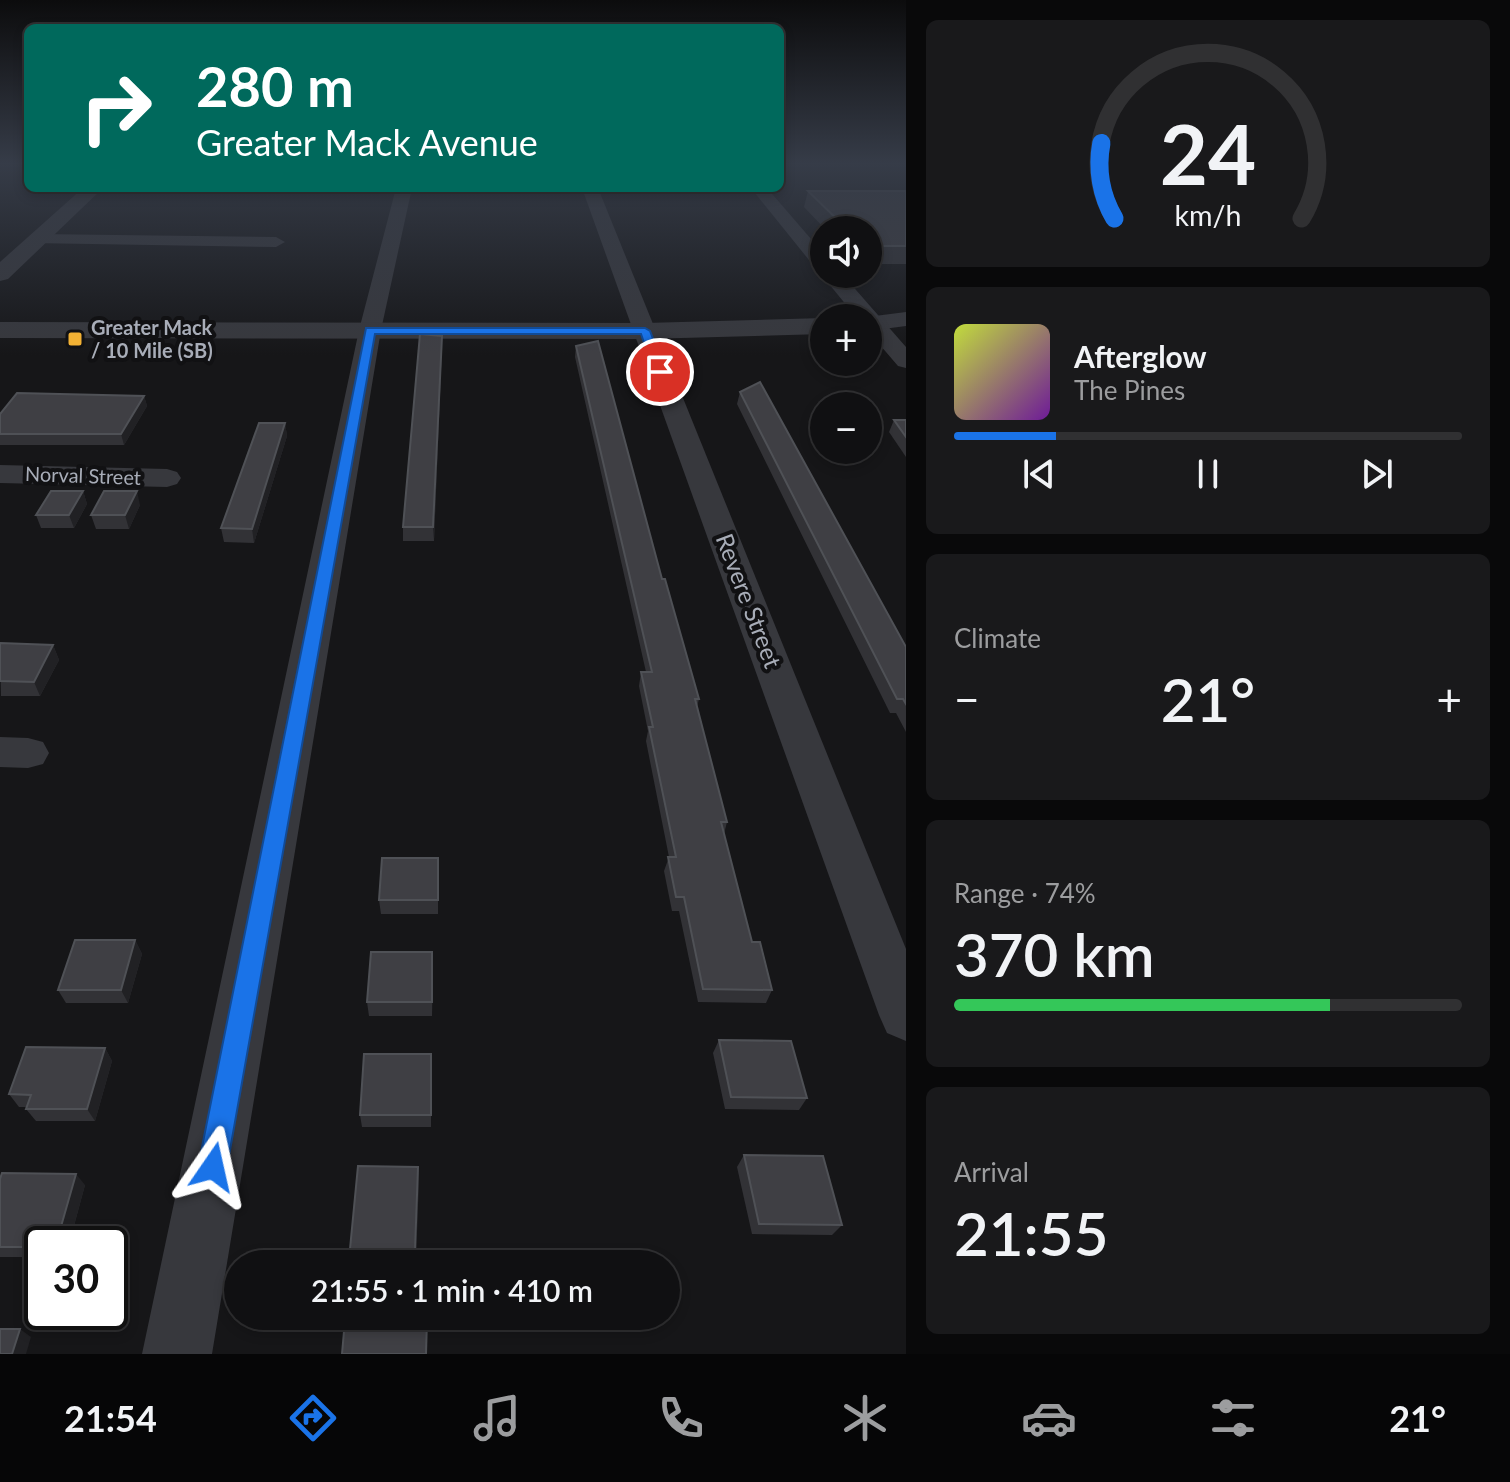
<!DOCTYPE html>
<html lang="en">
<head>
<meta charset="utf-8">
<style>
  :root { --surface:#101012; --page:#19191b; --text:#f1f3f6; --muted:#9c9d9f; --line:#303032; --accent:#1a73e8 }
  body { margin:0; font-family:Lato,sans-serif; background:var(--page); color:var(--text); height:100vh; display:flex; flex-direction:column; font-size:30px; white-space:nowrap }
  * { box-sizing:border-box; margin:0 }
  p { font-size:26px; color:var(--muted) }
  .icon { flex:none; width:44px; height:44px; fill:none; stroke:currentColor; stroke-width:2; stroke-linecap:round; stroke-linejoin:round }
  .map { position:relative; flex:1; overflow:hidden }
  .drawer { display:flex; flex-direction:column; gap:20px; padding:20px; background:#09090a; width:604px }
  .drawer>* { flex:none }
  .top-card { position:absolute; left:24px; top:24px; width:760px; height:168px; border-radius:12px; box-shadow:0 4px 12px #0003,0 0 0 2px var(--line); background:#00695c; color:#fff; overflow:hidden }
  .tools { position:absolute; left:810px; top:216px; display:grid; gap:16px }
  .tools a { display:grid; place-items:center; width:72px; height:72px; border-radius:50%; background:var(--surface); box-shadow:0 4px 12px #0003,0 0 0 2px var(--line); font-size:40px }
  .speed { position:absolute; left:24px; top:1226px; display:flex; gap:16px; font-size:40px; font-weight:700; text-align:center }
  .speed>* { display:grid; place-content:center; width:104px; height:104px; border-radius:50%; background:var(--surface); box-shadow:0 4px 12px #0003,0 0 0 2px var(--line); line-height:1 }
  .speed .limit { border:4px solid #111; border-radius:12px; background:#fff; color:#111 }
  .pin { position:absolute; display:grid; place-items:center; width:68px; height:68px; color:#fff; margin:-34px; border:4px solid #fff; border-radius:50%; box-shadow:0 2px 8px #0007 }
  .me { position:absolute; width:88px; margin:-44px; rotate:11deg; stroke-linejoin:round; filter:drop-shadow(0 0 6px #0008) }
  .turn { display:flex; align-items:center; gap:28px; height:168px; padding:0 40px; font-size:36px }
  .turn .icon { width:104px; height:104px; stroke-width:2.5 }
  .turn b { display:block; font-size:56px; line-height:68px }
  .big { font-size:60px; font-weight:600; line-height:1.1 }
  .drawer .card { flex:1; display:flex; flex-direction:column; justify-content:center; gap:12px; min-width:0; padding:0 28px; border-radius:12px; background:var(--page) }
  .drawer .dial { align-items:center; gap:0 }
  .dial svg { height:208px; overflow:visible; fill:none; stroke:var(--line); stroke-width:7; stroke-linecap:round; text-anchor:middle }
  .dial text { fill:var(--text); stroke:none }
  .song { display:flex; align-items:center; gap:24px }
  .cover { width:96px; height:96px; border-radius:12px; background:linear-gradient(135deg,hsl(70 70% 55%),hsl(280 70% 35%)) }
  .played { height:8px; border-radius:4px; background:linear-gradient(90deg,var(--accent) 20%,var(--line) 20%) }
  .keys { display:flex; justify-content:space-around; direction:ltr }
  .heat { display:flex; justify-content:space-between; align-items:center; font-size:44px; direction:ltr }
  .charge { height:12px; border-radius:6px; background:linear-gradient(90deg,#34c759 74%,var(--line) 0) }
  .trip { position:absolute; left:224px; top:1250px; width:456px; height:80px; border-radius:40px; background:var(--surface); box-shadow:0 4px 12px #0003,0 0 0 2px var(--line); font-weight:600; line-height:80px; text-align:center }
  .tab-bar { display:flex; height:128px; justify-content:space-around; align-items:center; background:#060607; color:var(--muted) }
  .tab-bar .icon { width:56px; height:56px }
  .tab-bar .active { color:var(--accent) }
  .tab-bar b { font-size:36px; color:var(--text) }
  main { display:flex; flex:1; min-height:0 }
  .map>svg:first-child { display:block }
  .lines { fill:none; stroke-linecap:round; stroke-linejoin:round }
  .minor { fill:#37383d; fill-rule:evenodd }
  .tertiary { fill:#37383d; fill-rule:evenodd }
  .wall { fill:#323236 }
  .shaded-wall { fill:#212124 }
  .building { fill:#3f3f44; stroke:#4f5156; stroke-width:2 }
  .route { fill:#1a73e8; stroke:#114b97; stroke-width:2 }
  .poi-dot { fill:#f2b134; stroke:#111113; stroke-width:3 }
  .labels { text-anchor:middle; stroke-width:8; stroke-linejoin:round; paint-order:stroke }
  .far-poi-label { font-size:20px; font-weight:bold; fill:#a8adb8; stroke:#111113; text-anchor:start }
  .far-street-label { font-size:20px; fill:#a8adb8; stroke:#111113 }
  .street-label { font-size:24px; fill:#a8adb8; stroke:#111113 }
</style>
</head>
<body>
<main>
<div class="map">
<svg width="906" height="1354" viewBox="0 0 906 1354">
  <rect width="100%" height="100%" fill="#161618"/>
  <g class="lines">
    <!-- minor -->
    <g class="minor">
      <polygon points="396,188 412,188 381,330 212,1354 142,1354 359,330"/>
      <polygon points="582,188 598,188 906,949 906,1041 887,1033 879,1015"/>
      <polygon points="751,188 767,188 824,254 824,274 842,274 906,347 906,368 898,366 868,331 868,318 857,318 824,278 823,271 817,270"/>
      <polygon points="37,234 276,237 285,242 276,247 31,243 28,239"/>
      <polygon points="0,465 167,469 177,472 181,478 177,484 167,487 0,483"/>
      <polygon points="0,737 28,738 43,742 49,753 43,764 28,768 0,767"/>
    </g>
    <!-- tertiary -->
    <g class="tertiary">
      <polygon points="83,188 103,188 8,279 0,281 0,262"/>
      <polygon points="906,312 906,326 868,331 868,318 859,318"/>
      <polygon points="824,318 824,334 645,339 0,338 0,322 645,323"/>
    </g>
  </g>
  <!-- wall -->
  <g class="wall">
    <polygon points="808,191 906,191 906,264 868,264 868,230 826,230 804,207"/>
    <polygon points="576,346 662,579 699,699 697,707 727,822 724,834 752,942 772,990 766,1003 698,1002 679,911 672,911 664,871 669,857 646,741 648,731 639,686 641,672 646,672 575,357"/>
    <polygon points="442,347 434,541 403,541 403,527"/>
    <polygon points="740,392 906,647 906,732 896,713 890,713 737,404"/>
    <polygon points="144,396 147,406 124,445 0,445 0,414"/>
    <polygon points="894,420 906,420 906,457 889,432"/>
    <polygon points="285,423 287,436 254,543 224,542 221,528"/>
    <polygon points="83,491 87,504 74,528 41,528 36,515"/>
    <polygon points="140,505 129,529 96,529 91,515"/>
    <polygon points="0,643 53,645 59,660 40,696 1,696"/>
    <polygon points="438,858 438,914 381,914 379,900"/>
    <polygon points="135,940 142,954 128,1003 66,1003 58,990"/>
    <polygon points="433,965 432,1016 369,1016 367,1002"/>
    <polygon points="719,1040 807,1098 799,1110 725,1109 713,1053"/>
    <polygon points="105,1048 112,1061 95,1121 36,1121 26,1109 27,1107 19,1107 9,1094"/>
    <polygon points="431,1054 431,1127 362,1127 360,1115"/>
    <polygon points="744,1155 842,1225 832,1235 752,1234 737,1167"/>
    <polygon points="418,1167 419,1178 416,1260 353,1259 350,1249"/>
    <polygon points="0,1179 85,1185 69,1244 42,1244 42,1257 0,1257"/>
  </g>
  <!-- shaded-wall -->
  <g class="shaded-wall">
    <polygon points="442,336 442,347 434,541 433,527"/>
    <polygon points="144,396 147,406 124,445 121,434"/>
    <polygon points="285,423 287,436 254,543 252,529"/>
    <polygon points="83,491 87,504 74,528 69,515"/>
    <polygon points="137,491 140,505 129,529 125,515"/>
    <polygon points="53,645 59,660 40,696 34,682"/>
    <polygon points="135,940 142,954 128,1003 121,990"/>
    <polygon points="105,1048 112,1061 95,1121 87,1109"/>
    <polygon points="418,1167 419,1178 416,1260 415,1250"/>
    <polygon points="76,1174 85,1185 69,1244 56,1244"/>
    <polygon points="20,1329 31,1337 26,1354 12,1354"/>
  </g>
  <!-- building -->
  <g class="building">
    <polygon points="808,191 906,191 906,246 868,246 868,230 848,230"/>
    <polygon points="420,334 442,336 433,527 403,527"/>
    <polygon points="598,341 662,579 665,579 699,699 695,699 727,822 721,822 752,942 760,942 772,990 703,989 684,897 676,897 668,857 676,857 649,727 653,727 641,672 652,672 576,346"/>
    <polygon points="760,382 906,647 906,704 903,699 897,699 740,392"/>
    <polygon points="17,393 144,396 121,434 0,434 0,414"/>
    <polygon points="894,420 906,420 906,437"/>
    <polygon points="259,423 285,423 252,529 221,528"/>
    <polygon points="51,491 83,491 69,515 36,515"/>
    <polygon points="104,491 137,491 125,515 91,515"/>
    <polygon points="0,643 53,645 34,682 0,681"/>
    <polygon points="382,858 438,858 438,900 379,900"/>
    <polygon points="75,940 135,940 121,990 58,990"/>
    <polygon points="371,952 432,952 432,1002 367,1002"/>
    <polygon points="719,1040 791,1041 807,1098 731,1097"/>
    <polygon points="26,1047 105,1048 87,1109 26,1109 31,1095 9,1094"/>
    <polygon points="364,1054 431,1054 431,1115 360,1115"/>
    <polygon points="744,1155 823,1156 842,1225 759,1224"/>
    <polygon points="358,1166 418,1167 415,1250 350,1249"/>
    <polygon points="2,1173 76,1174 56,1244 42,1244 42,1247 0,1247 0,1179"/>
    <polygon points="345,1320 427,1320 426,1354 342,1354"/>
    <polygon points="0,1329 20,1329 12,1354 0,1354"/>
  </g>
  <!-- sky -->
  <linearGradient id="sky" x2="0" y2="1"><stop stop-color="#0c0c0d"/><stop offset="0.46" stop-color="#363c48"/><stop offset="1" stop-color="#363c48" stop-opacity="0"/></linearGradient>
  <rect width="906" height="355" fill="url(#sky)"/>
  <!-- route -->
  <polygon class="route" points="366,328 645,328 650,331 666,372 660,375 654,372 641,334 375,334 227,1167 223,1177 213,1181 202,1177 198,1167"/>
  <!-- markers -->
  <rect class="poi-dot" x="67" y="331" width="16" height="16" rx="4"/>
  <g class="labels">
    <!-- far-poi labels -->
    <g class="far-poi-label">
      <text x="91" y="335">Greater Mack<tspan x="91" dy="23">/ 10 Mile (SB)</tspan></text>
    </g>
    <!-- far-street labels -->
    <g class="far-street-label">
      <text transform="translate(83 476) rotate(2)" y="7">Norval Street</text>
    </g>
    <!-- street labels -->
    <g class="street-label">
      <text transform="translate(748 601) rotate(69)" y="8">Revere Street</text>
    </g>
  </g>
</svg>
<div class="tools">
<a><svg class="icon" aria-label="sound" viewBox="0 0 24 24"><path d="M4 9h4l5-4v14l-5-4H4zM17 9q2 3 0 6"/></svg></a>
<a>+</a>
<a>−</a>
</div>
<div class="speed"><div class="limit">30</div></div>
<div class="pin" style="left:660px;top:372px;background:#d93025"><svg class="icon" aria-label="arrive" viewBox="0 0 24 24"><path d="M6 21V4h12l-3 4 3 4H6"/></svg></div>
<svg class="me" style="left:213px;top:1167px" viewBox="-20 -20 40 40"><path d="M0-17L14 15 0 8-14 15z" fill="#1a73e8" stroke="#fff" stroke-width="4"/></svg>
<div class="trip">21:55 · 1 min · 410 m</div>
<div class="top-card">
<div class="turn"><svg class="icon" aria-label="right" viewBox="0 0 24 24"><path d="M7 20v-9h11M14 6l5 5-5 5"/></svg><div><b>280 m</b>Greater Mack Avenue</div></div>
</div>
</div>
<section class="drawer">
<div class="card dial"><svg viewBox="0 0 100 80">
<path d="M14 69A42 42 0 1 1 86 69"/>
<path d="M14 69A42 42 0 0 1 9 40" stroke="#1a73e8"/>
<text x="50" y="56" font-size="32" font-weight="700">24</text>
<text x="50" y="72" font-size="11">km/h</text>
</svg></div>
<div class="card">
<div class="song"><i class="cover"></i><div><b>Afterglow</b><p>The Pines</p></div></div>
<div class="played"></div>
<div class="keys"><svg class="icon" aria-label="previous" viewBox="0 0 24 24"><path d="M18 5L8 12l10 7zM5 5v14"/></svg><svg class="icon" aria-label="pause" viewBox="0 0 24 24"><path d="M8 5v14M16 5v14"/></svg><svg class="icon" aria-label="next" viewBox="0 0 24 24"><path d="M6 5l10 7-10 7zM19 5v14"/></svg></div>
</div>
<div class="card"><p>Climate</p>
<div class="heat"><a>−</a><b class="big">21°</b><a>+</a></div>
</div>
<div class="card"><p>Range · 74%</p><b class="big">370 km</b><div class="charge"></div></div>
<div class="card"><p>Arrival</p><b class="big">21:55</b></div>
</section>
</main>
<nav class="tab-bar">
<b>21:54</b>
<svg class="icon active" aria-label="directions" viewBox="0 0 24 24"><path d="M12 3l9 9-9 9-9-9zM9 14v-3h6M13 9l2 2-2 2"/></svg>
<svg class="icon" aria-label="music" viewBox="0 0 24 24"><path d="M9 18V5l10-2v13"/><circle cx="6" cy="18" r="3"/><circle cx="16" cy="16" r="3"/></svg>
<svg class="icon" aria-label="phone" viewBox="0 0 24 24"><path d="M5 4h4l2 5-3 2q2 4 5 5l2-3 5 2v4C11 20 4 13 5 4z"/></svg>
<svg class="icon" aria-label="climate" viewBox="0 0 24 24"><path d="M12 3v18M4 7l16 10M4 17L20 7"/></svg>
<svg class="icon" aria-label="car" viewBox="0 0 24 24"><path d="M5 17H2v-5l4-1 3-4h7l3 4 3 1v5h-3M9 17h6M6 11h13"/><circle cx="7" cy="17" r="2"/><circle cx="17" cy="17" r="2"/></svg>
<svg class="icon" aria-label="filters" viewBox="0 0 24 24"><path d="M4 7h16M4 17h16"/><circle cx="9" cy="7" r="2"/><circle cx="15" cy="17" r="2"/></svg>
<b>21°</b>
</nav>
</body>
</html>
